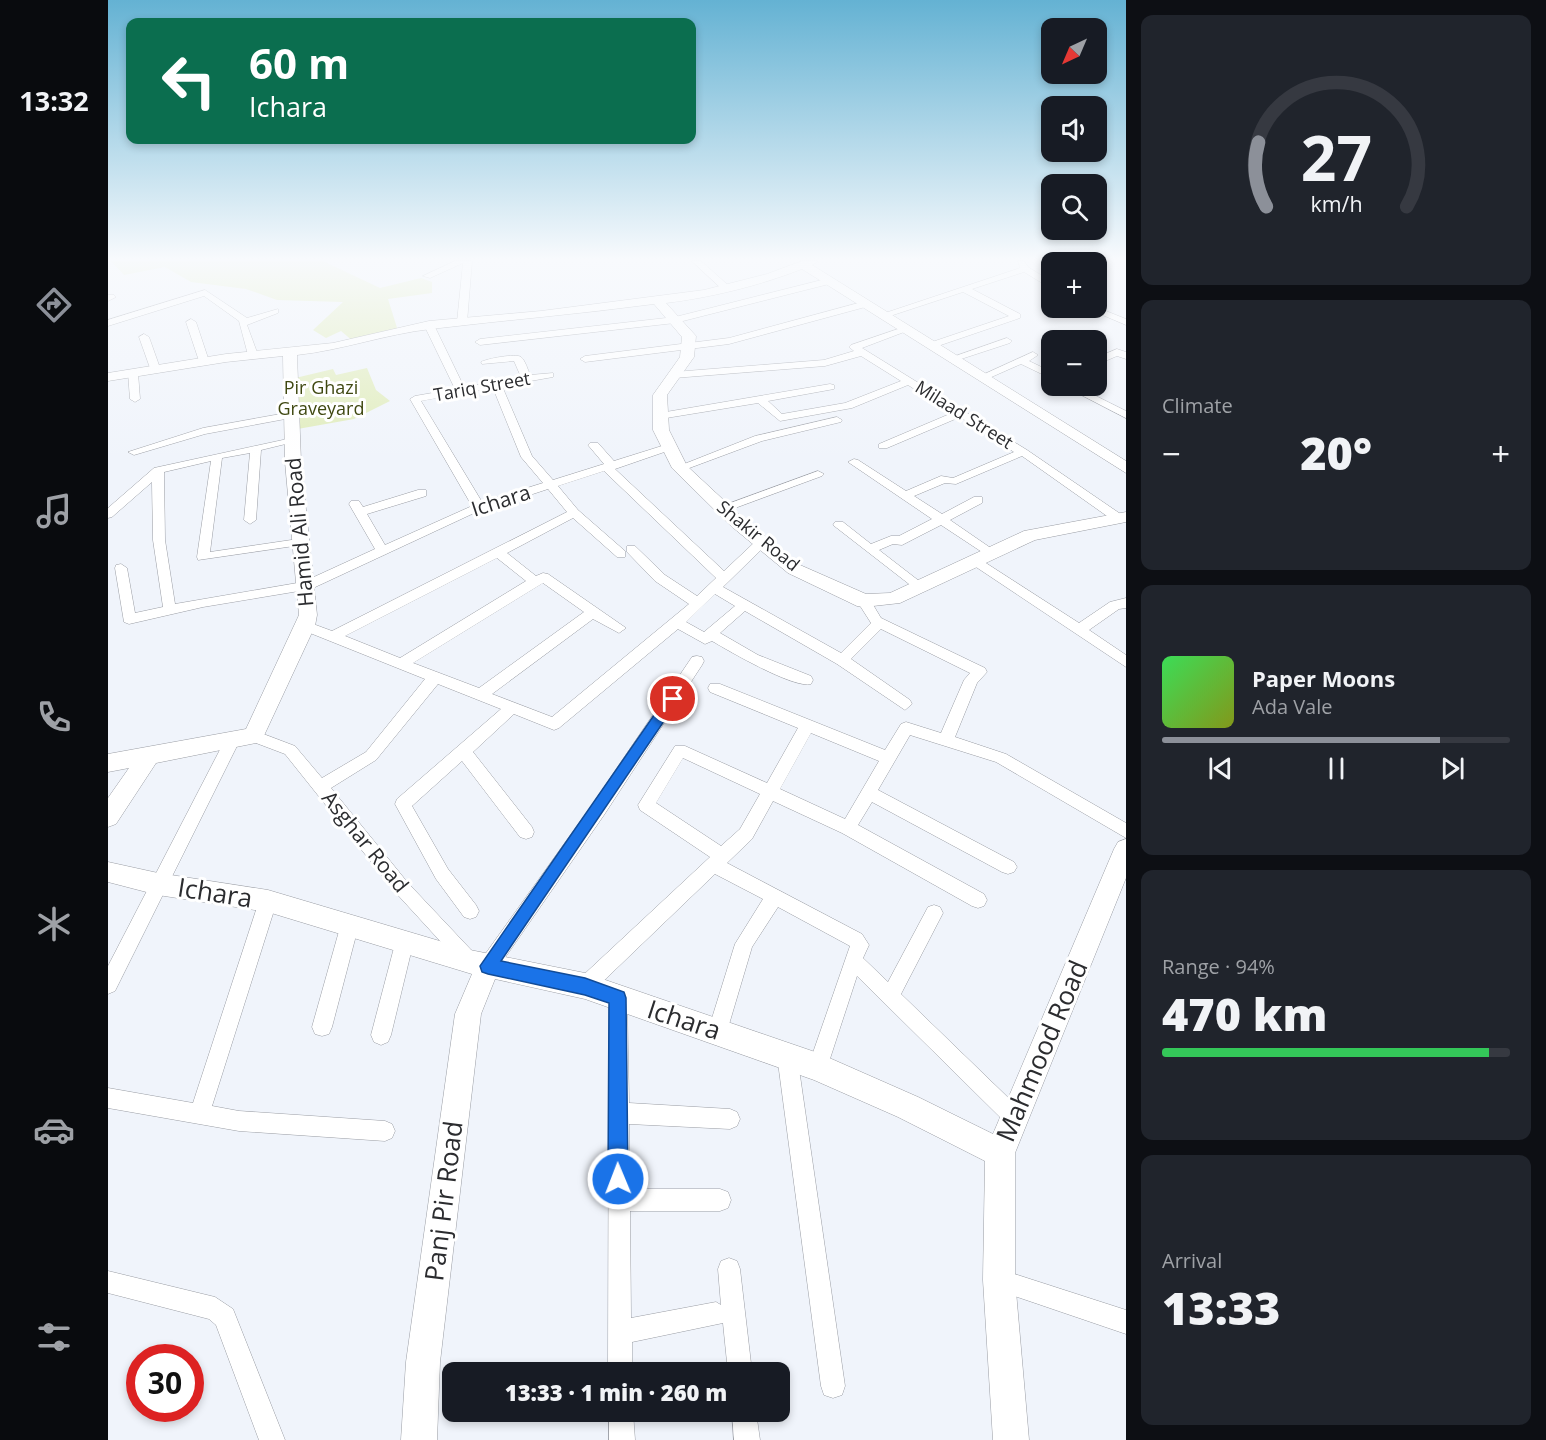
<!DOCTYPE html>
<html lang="en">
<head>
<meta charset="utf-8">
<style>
  :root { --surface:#171b24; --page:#20242c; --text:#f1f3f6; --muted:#9ea1a6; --line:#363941; --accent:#8c9099 }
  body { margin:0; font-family:"Open Sans",sans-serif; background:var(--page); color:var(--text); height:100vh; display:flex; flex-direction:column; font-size:22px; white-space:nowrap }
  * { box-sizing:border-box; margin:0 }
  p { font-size:20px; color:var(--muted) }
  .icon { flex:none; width:33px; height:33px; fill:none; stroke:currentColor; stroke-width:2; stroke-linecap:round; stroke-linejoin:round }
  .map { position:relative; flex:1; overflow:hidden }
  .sheet { display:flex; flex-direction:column; gap:15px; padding:15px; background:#0d0f14; width:420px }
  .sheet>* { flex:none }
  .hud { position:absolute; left:18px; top:18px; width:570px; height:126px; border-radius:12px; box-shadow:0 3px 9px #0003; background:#0b6e4f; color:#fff; overflow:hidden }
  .needle { width:39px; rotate:224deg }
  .tools { position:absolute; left:933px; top:18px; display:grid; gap:12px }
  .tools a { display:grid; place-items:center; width:66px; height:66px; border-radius:12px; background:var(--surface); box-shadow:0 3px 9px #0003; font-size:30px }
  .speed { position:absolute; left:18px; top:1344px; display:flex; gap:12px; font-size:30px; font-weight:700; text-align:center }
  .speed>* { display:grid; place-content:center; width:78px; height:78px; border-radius:50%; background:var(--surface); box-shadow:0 3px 9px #0003; line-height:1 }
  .speed .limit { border:9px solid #d22; background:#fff; color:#111 }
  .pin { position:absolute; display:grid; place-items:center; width:51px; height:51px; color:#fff; margin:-26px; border:3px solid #fff; border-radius:50%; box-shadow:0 2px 6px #0007 }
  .me { position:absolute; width:66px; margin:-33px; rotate:359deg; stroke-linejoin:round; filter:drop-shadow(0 0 4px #0008) }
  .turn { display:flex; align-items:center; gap:21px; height:126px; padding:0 24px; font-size:27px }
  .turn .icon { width:78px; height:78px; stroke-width:2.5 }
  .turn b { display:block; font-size:42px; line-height:51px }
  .big { font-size:45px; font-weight:800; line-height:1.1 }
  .sheet .card { flex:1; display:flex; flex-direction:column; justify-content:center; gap:9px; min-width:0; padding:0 21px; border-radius:12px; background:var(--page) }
  .sheet .dial { align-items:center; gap:0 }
  .dial svg { height:156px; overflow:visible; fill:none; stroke:var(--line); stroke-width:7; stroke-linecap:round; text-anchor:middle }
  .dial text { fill:var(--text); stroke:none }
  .song { display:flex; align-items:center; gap:18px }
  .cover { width:72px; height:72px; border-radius:9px; background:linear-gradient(135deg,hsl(130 70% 55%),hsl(70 70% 35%)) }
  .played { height:6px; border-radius:3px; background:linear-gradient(90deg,var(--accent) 80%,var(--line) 80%) }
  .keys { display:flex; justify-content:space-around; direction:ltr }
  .heat { display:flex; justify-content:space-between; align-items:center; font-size:33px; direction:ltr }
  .charge { height:9px; border-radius:4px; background:linear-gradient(90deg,#34c759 94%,var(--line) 0) }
  .trip { position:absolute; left:334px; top:1362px; width:348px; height:60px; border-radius:12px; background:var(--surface); box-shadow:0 3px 9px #0003; font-weight:800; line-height:60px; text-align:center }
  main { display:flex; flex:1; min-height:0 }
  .tabs { display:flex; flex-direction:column; width:108px; justify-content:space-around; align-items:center; background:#090b0e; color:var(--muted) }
  .tabs .icon { width:42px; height:42px }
  .tabs .on { color:var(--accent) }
  .tabs b { font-size:27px; color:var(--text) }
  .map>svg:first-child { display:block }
  .green { fill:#e0ecba }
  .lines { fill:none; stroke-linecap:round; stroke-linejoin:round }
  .street-casing { stroke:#9a9da4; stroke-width:1 }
  .secondary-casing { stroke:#9a9da4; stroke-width:1 }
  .street { fill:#fff; fill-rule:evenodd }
  .secondary { fill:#fff; fill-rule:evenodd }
  .route { fill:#1a73e8; stroke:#114b97; stroke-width:1.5 }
  .labels { text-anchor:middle; stroke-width:6; stroke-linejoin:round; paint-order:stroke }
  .far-street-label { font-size:18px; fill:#2b2c2f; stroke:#fff }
  .far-park-label { font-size:18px; fill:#3f4811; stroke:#fff }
  .street-label { font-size:21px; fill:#2b2c2f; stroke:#fff }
  .near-street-label { font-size:26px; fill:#2b2c2f; stroke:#fff }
</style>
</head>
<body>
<main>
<nav class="tabs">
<b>13:32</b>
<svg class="icon on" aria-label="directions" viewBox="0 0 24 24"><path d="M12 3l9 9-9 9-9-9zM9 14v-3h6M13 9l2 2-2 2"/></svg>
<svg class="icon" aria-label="music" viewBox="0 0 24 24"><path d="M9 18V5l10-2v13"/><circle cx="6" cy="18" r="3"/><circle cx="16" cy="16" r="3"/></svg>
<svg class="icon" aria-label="phone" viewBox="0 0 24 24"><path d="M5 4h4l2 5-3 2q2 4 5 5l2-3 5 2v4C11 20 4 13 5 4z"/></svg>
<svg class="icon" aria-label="climate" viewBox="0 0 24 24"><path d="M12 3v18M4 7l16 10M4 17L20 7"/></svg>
<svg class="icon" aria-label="car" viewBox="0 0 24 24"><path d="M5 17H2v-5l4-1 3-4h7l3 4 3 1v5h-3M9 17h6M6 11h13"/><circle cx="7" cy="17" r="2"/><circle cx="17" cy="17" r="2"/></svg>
<svg class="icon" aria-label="filters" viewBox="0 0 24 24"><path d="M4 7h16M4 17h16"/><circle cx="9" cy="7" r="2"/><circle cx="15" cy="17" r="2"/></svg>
</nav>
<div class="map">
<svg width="1018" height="1440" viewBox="0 0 1018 1440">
  <rect width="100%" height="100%" fill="#f0f4fb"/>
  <!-- green -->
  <g class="green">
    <polygon points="3,261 215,261 272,288 313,278 324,282 324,293 280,299 290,331 246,342 233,331 218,338 205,330 235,302 169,300 138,289 83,282 57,267 16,275"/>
    <polygon points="259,368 268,390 282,401 246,419 184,430 183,379 225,369 228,375"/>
  </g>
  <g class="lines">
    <defs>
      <g id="street">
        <polygon points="347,261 364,261 359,322 354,325 349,322 355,263 322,278 315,276"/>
        <polygon points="584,261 593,261 621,286 621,290 615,290"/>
        <polygon points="910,261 916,261 920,267 944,282 944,289 916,272 864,289 912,314 912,318 824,348 819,345 821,343 901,316 855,292 779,317 771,315 912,268"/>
        <polygon points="722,278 725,279 725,283 567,323 372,345 367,342 372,339 567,317"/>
        <polygon points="97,290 139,318 170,309 170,313 139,325 150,355 149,357 140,355 131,321 96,296 0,326 0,320"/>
        <polygon points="0,295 6,295 8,297 0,301"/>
        <polygon points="758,301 763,304 761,306 621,344 477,362 472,359 477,356 621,338"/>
        <polygon points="988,307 1018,319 1018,325 978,308"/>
        <polygon points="83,319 88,322 101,361 100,363 91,361 78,322"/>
        <path d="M318 323 326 325 356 387 413 377 406 361 374 364 373 362C378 359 408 353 413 357 417 360 420 370 422 375L445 373V377L394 386 424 456 445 480 496 464 480 445 482 443H490L506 461 557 445H565V449L507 469 616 571 650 539H658V545L615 587 733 653 763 623 749 601 751 598H761L773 618 877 668 879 672 869 683 847 737 898 754 1018 823V838L888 762 802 735 770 790 906 862 909 867 906 872 900 874 894 872 764 802 750 825 876 894 879 900 876 906 870 908 864 906 734 833 665 801 644 839 619 863 754 934 761 945 755 958 780 982 820 907 826 905 832 907 835 913 793 994 914 1111 917 1118 914 1125 907 1128 900 1125 749 976 717 1074 710 1077 703 1074 700 1067 742 946 670 907 644 947 617 1038 610 1041 603 1038 600 1031 627 944 655 899 607 874 484 992 477 995 470 992 468 986 470 980 602 857 532 810 530 805 567 746H577L659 783 690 728 602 692 600 688 602 684H612L777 750 793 724 798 722 833 733 856 680 862 673 773 629 743 659 802 700 804 704 797 710 729 664 637 611 612 633 650 655 703 676 705 680 703 684C686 689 621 651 604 641L597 644 570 629 451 728 446 730 406 714 365 752 424 827 426 832 424 837 418 839 412 837 354 761 304 806 340 869 368 905 371 911 368 917 362 919 356 917 328 879 287 804 289 799 393 709 330 684 268 760 223 788 300 883 366 953 369 959 366 965 360 968 354 965 288 893 177 754 140 740 137 736 140 732 145 730 187 746 214 778 258 752 317 679 192 629 190 626 192 623 197 621 224 631 459 512 440 489 364 514 203 589 95 607 21 624 16 622 7 568 8 565 13 564 19 568 27 613 55 607 45 540 44 482 4 517 0 518V508L46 468 184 438 190 441 153 450 148 520 142 524 136 520 142 453 114 458 102 552 197 538 199 541 193 545 90 560 89 557 103 461 56 472 57 540 67 604 195 582 267 549 241 504 243 501H251L255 507 310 490H318V496L259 514 277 545 364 506 302 399 307 396 347 389 316 325ZM385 388 413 457 435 483 374 502 313 401ZM496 471 608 578 589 596 557 575 527 546H519V552L547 581 581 604 444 717 384 694 485 619 511 633 518 628 440 574 435 573 428 576 399 553 465 518 509 557H517V551L470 510 450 486ZM389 558 418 581 292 658 237 636ZM435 583 476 612 371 688 305 663ZM607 594 627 606 596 632 578 622ZM703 733 771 761 737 819 672 789ZM575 758 652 794 632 829 613 846 548 803Z"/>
        <polygon points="796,327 804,329 754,348 919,450 1014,515 1014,521 1006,521 914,456 848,484 837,483 806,496 834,514 866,497 874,497 874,503 842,520 890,553 888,556 880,556 833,525 794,545 785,544 771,550 815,584 817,587 810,591 725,525 727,522 735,522 763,544 783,536 791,536 824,519 740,462 746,459 750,460 798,491 833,476 845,478 906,452 852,417 779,448 771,448 771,444 844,413 800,385 744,408 672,421 650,403 552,419 547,416 552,413 722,384 726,385 726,389 660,401 674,414 737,403 793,381 753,356 717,366 566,378 561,375 566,372 716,360 746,351 741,347 743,345"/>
        <polygon points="36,334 41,337 52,368 51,370 42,368 31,337"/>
        <polygon points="899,338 904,341 902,343 847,361 842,358"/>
        <polygon points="1009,349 1018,352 1018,359 1009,356 988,365 988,358"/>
        <polygon points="925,352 930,355 921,361 944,372 944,379 913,364 879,379 870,377"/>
        <polygon points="25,370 30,373 32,399 27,402 22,399 20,373"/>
        <polygon points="956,386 968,386 1018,411 1018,418"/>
        <polygon points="184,412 188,413 188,417 97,434 26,455 20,452 95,428"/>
        <polygon points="729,417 734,420 733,422 654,441 576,470 568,470 566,468 647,436"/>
        <polygon points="710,471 716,474 714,476 619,511 611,511 609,508"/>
        <polygon points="867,556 971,623 1002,602 1018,598 1018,608 1011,609 981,630 1018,655 1018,667 862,563 861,560"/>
        <polygon points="589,656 594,657 596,661 594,665 496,815 387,972 380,975 373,972 371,966 373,960 484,805 584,657"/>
        <polygon points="123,736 128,738 131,742 7,991 0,994 0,966 118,738"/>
        <polygon points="160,893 166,895 169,901 104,1106 131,1111 277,1121 284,1124 287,1131 284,1138 277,1141 131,1131 0,1108 0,1088 85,1103 151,901 154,895"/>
        <polygon points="242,916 248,918 251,924 224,1027 221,1034 214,1036 207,1034 204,1027 233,924 236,918"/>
        <polygon points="297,932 303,934 306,940 283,1035 280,1042 273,1045 266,1042 263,1035 288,940 291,934"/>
        <polygon points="510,989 517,992 519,998 521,1103 622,1109 629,1112 632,1119 629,1126 622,1129 521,1124 522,1189 612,1189 620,1192 623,1200 620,1208 612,1211 522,1211 523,1318 608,1302 613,1305 610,1269 613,1261 621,1258 629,1261 632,1269 644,1372 620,1372 615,1323 524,1342 524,1372 500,1372 501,998 503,992"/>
        <polygon points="679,1045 686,1048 689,1055 737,1386 734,1395 725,1398 716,1395 713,1386 669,1055 672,1048"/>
        <polygon points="891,1269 1018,1310 1018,1334 883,1288 880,1280 883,1272"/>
        <polygon points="0,1271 107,1297 125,1309 177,1440 151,1440 108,1325 101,1319 0,1293"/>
        <polygon points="501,1412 525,1412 527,1440 501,1440"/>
        <polygon points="624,1412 648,1412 652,1440 626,1440"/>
      </g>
      <g id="secondary">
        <path d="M694 261H710L704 265 1018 461V473L694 269C650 286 605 297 558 303L588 336 586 357 559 395 561 430 579 466 635 518 692 565 758 594 782 593 916 531 1018 512V522L927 540 792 603 756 607 749 606 680 573 623 526 564 468 545 430V395L572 357 574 337 546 304C472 314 397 320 323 329 278 334 235 350 189 355L193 462 209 615 207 626 153 742 48 763 8 824 0 827V798L21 768 0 772V754L138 729 191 615 177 462 175 356 118 362 0 381V373L118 354 225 343 321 321 433 311 596 290 659 274Z"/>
        <polygon points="1018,839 1018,878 907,1153 907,1280 921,1440 885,1440 875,1280 877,1161 790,1117 706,1080 477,999 387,979 373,1014 332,1362 329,1440 293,1440 298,1362 347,1014 364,974 160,912 50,895 0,882 0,862 50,873 160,890 362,950 477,973 710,1053 810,1097 885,1134 1006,849 1010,842"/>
      </g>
    </defs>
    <!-- street casing -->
    <use href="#street" class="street-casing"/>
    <!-- secondary casing -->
    <use href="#secondary" class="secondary-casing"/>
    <!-- street -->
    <use href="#street" class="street"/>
    <!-- secondary -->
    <use href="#secondary" class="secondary"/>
  </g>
  <!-- sky -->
  <linearGradient id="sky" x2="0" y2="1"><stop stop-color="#64b2d3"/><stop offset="0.56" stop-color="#f8fafd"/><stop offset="1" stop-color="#f8fafd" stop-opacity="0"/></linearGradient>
  <rect width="1018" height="462" fill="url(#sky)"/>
  <!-- route -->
  <polygon class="route" points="565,694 571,699 569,702 393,961 477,978 516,992 518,998 520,1179 517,1185 510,1188 503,1185 500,1179 501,1003 477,995 380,974 374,972 372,966 560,695"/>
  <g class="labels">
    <!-- far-street labels -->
    <g class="far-street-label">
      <text transform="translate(374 387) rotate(-10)" y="6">Tariq Street</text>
      <text transform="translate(856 415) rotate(32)" y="6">Milaad Street</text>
      <text transform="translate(650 536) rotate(39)" y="6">Shakir Road</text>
    </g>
    <!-- far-park labels -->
    <g class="far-park-label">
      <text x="213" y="394">Pir Ghazi<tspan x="213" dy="21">Graveyard</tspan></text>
    </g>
    <!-- street labels -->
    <g class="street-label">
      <text transform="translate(393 501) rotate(-18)" y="7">Ichara</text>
      <text transform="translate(192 532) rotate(-95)" y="7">Hamid Ali Road</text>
      <text transform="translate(257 842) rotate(51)" y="7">Asghar Road</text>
    </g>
    <!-- near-street labels -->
    <g class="near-street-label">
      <text transform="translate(107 893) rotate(9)" y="9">Ichara</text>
      <text transform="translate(576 1020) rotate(18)" y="9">Ichara</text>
      <text transform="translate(934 1051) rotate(-67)" y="9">Mahmood Road</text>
      <text transform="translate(336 1201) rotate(-83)" y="9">Panj Pir Road</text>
    </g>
  </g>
</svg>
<div class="tools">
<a><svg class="needle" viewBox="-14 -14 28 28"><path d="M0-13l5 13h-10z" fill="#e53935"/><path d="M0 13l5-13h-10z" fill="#9ea1a6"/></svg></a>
<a><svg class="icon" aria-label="sound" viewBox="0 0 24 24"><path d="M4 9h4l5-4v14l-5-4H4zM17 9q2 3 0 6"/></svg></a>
<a><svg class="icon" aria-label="search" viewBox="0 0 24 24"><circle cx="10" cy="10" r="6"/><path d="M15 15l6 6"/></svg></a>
<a>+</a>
<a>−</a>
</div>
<div class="speed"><div class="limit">30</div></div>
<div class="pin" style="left:565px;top:699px;background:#d93025"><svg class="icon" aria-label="arrive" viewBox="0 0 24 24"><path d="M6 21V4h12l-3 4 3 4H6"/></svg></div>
<svg class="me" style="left:510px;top:1179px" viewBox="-20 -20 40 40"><circle r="17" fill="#1a73e8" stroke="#fff" stroke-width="3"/><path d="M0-11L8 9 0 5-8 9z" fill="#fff"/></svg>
<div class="trip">13:33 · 1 min · 260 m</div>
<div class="hud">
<div class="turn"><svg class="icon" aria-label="left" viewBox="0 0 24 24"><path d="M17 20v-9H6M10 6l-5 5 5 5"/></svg><div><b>60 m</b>Ichara</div></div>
</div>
</div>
<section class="sheet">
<div class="card dial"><svg viewBox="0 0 100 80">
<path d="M14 69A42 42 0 1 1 86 69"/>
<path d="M14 69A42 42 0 0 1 10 36" stroke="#8c9099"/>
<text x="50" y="56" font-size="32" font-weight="700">27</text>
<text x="50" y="72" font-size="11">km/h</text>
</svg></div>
<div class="card"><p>Climate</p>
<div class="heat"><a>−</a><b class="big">20°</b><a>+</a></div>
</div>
<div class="card">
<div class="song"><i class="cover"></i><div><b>Paper Moons</b><p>Ada Vale</p></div></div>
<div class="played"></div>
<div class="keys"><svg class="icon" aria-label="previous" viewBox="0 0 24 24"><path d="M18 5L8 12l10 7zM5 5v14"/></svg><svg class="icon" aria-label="pause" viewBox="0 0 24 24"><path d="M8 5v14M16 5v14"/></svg><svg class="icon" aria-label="next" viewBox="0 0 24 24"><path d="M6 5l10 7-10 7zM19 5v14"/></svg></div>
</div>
<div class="card"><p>Range · 94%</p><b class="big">470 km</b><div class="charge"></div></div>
<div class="card"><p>Arrival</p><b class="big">13:33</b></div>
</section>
</main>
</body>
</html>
